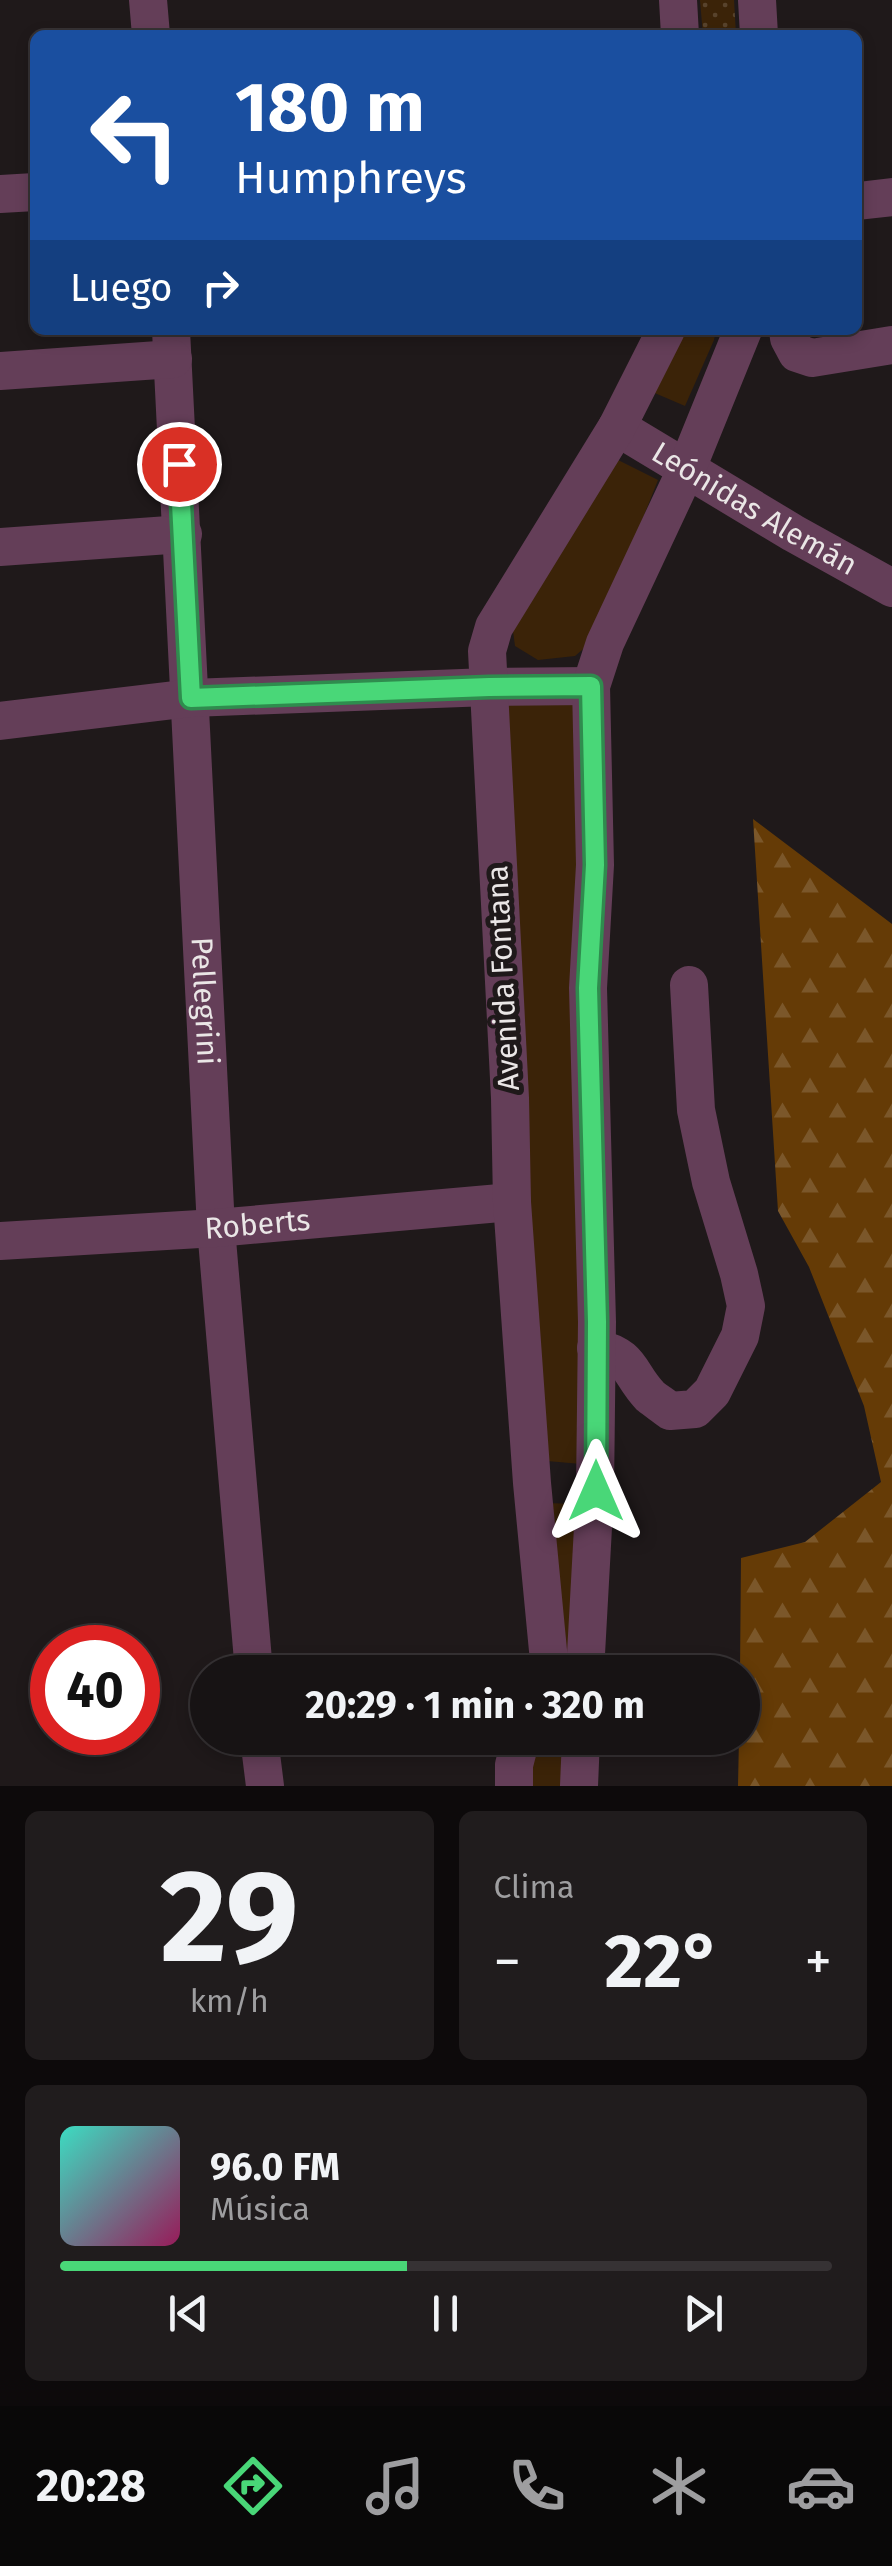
<!DOCTYPE html>
<html lang="es">
<head>
<meta charset="utf-8">
<style>
  :root { --surface:#171314; --page:#201c1d; --text:#f1f3f6; --muted:#9e9ea0; --line:#363234; --accent:#49d778 }
  body { margin:0; font-family:"Fira Sans",sans-serif; background:var(--page); color:var(--text); height:100vh; display:flex; flex-direction:column; font-size:38px; white-space:nowrap }
  * { box-sizing:border-box; margin:0 }
  p { font-size:32px; color:var(--muted) }
  .icon { flex:none; width:55px; height:55px; fill:none; stroke:currentColor; stroke-width:2; stroke-linecap:round; stroke-linejoin:round }
  .map { position:relative; height:1786px; overflow:hidden }
  .drawer { display:flex; flex-direction:column; gap:25px; padding:25px; background:#0d0a0b; flex:1 }
  .drawer>* { flex:none }
  .hud { position:absolute; left:30px; top:30px; width:832px; height:305px; border-radius:15px; box-shadow:0 5px 15px #0003,0 0 0 2px var(--line); background:#1a4fa0; color:#fff; overflow:hidden }
  .speed { position:absolute; left:30px; top:1625px; display:flex; gap:20px; font-size:50px; font-weight:700; text-align:center }
  .speed>* { display:grid; place-content:center; width:130px; height:130px; border-radius:50%; background:var(--surface); box-shadow:0 5px 15px #0003,0 0 0 2px var(--line); line-height:1 }
  .speed .limit { border:15px solid #d22; background:#fff; color:#111 }
  .pin { position:absolute; display:grid; place-items:center; width:85px; height:85px; color:#fff; margin:-42px; border:5px solid #fff; border-radius:50%; box-shadow:0 2px 10px #0007 }
  .me { position:absolute; width:110px; margin:-55px; rotate:0deg; stroke-linejoin:round; filter:drop-shadow(0 0 8px #0008) }
  .turn { display:flex; align-items:center; gap:35px; height:210px; padding:0 40px; font-size:45px }
  .turn .icon { width:130px; height:130px; stroke-width:2.5 }
  .turn b { display:block; font-size:70px; line-height:85px }
  .then { display:flex; align-items:center; height:95px; padding:0 40px; background:#0003; gap:20px; font-size:38px }
  .big { font-size:75px; font-weight:700; line-height:1.1 }
  .drawer .widget { flex:1; display:flex; flex-direction:column; justify-content:center; gap:15px; min-width:0; padding:0 35px; border-radius:15px; background:var(--page) }
  .drawer .dial { align-items:center; gap:0 }
  .dial b { font-size:130px; line-height:1 }
  .song { display:flex; align-items:center; gap:30px }
  .cover { width:120px; height:120px; border-radius:15px; background:linear-gradient(135deg,hsl(170 70% 55%),hsl(330 70% 35%)) }
  .played { height:10px; border-radius:5px; background:linear-gradient(90deg,var(--accent) 45%,var(--line) 45%) }
  .keys { display:flex; justify-content:space-around; direction:ltr }
  .heat { display:flex; justify-content:space-between; align-items:center; font-size:55px; direction:ltr }
  .drawer .tiles { flex:1; display:grid; gap:25px; grid-template-columns:1fr 1fr }
  .widget:last-child { grid-column:span 2 }
  .trip { position:absolute; left:190px; top:1655px; width:570px; height:100px; border-radius:50px; background:var(--surface); box-shadow:0 5px 15px #0003,0 0 0 2px var(--line); font-weight:700; line-height:100px; text-align:center }
  .tab-bar { display:flex; height:160px; justify-content:space-around; align-items:center; background:#090808; color:var(--muted) }
  .tab-bar .icon { width:70px; height:70px }
  .tab-bar .selected { color:var(--accent) }
  .tab-bar b { font-size:45px; color:var(--text) }
  .map>svg:first-child { display:block }
  .grass { fill:#3b2308 }
  .forest { fill:url(#forest-firs) }
  .park { fill:url(#park-dots) }
  .lines { fill:none; stroke-linecap:round; stroke-linejoin:round }
  .minor { stroke:#643e58; stroke-width:38 }
  .route-casing { stroke:#2f8c4e; stroke-width:25 }
  .route { stroke:#49d778; stroke-width:18 }
  .labels { text-anchor:middle; stroke-width:10; stroke-linejoin:round; paint-order:stroke }
  .street-label { font-size:30px; fill:#eae6e6; stroke:#1f191a }
</style>
</head>
<body>
<div class="map">
<svg width="892" height="1786" viewBox="0 0 892 1786">
  <defs>
    <pattern id="forest-firs" width="22" height="20" patternUnits="userSpaceOnUse" patternTransform="scale(2.5)"><rect width="22" height="20" fill="#653b06"/><path d="M5 1l3.5 6h-7zM16 11l3.5 6h-7z" fill="#7b572a"/></pattern>
    <pattern id="park-dots" width="8" height="8" patternUnits="userSpaceOnUse" patternTransform="scale(2.5)"><rect width="8" height="8" fill="#3b2308"/><path d="M2 2h.1M6 6h.1" fill="none" stroke="#58432c" stroke-width="1.8" stroke-linecap="round"/></pattern>
  </defs>
  <rect width="100%" height="100%" fill="#1f191a"/>
  <!-- grass -->
  <g class="grass">
    <polygon points="680,330 716,330 714,340 685,406 650,391"/>
    <polygon points="612,457 658,480 595,639 575,656 538,660 515,646 511,616"/>
    <polygon points="576,701 581,1464 547,1461 528,1207 504,702"/>
    <polygon points="544,1503 582,1504 574,1672 555,1672"/>
    <polygon points="532,1738 571,1738 570,1786 525,1786"/>
  </g>
  <!-- forest -->
  <polygon class="forest" points="753,819 892,924 892,1786 738,1786 739,1738 742,1738 742,1672 740,1672 741,1558 805,1542 881,1482 864,1406 809,1267 778,1211"/>
  <!-- park -->
  <polygon class="park" points="700,0 734,0 736,35 703,35"/>
  <g class="lines">
    <!-- minor -->
    <g class="minor">
      <polyline points="148,0 151,35"/>
      <polyline points="678,0 680,35"/>
      <polyline points="757,0 759,35"/>
      <polyline points="0,194 35,192"/>
      <polyline points="858,201 892,197"/>
      <path id="s1" d="M171 330 216 1228 254 1672"/>
      <polyline points="788,330 789,338 797,353 812,358 892,345"/>
      <polyline points="0,371 173,359"/>
      <path id="s2" d="M617 427 793 533 892 588"/>
      <polyline points="0,547 183,534"/>
      <polyline points="0,721 191,698 489,687 591,686"/>
      <path id="s3" d="M0 1241 216 1228 512 1202"/>
      <path d="M596 1348C633 1356 628 1373 650 1396 656 1401 664 1406 670 1411L695 1409 712 1392 740 1336 746 1306 739 1274 711 1182 696 1110 689 985"/>
      <polyline points="546,1672 549,1661 532,1483 512,1202 510,1098 487,651 494,627 617,427 666,330"/>
      <polyline points="585,1672 595,1491 597,1322 588,988 595,865 591,686 605,643 687,468 743,330"/>
      <polyline points="259,1738 265,1786"/>
      <polyline points="514,1786 514,1765 521,1738"/>
      <polyline points="579,1786 581,1738"/>
    </g>
  </g>
  <g class="lines">
    <defs>
      <polyline id="route" points="179,464 191,698 489,687 591,686 595,865 588,988 597,1322 596,1491"/>
    </defs>
    <!-- route casing -->
    <use href="#route" class="route-casing"/>
    <!-- route -->
    <use href="#route" class="route"/>
  </g>
  <g class="labels">
    <!-- street labels -->
    <g class="street-label">
      <text dy="10" stroke="none"><textPath href="#s2" startOffset="160">Leónidas Alemán</textPath></text>
      <text transform="translate(503 978) rotate(-93)" y="10">Avenida Fontana</text>
      <text dy="10" stroke="none"><textPath href="#s1" startOffset="672">Pellegrini</textPath></text>
      <text dy="10" stroke="none"><textPath href="#s3" startOffset="258">Roberts</textPath></text>
    </g>
  </g>
</svg>
<div class="speed"><div class="limit">40</div></div>
<div class="pin" style="left:179px;top:464px;background:#d93025"><svg class="icon" aria-label="arrive" viewBox="0 0 24 24"><path d="M6 21V4h12l-3 4 3 4H6"/></svg></div>
<svg class="me" style="left:596px;top:1491px" viewBox="-20 -20 40 40"><path d="M0-17L14 15 0 8-14 15z" fill="#49d778" stroke="#fff" stroke-width="4"/></svg>
<div class="trip">20:29 · 1 min · 320 m</div>
<div class="hud">
<div class="turn"><svg class="icon" aria-label="left" viewBox="0 0 24 24"><path d="M17 20v-9H6M10 6l-5 5 5 5"/></svg><div><b>180 m</b>Humphreys</div></div>
<div class="then">Luego<svg class="icon" aria-label="right" viewBox="0 0 24 24"><path d="M7 20v-9h11M14 6l5 5-5 5"/></svg></div>
</div>
</div>
<section class="drawer">
<div class="tiles">
<div class="widget dial"><b>29</b><p>km/h</p></div>
<div class="widget"><p>Clima</p>
<div class="heat"><a>−</a><b class="big">22°</b><a>+</a></div>
</div>
<div class="widget">
<div class="song"><i class="cover"></i><div><b>96.0 FM</b><p>Música</p></div></div>
<div class="played"></div>
<div class="keys"><svg class="icon" aria-label="previous" viewBox="0 0 24 24"><path d="M18 5L8 12l10 7zM5 5v14"/></svg><svg class="icon" aria-label="pause" viewBox="0 0 24 24"><path d="M8 5v14M16 5v14"/></svg><svg class="icon" aria-label="next" viewBox="0 0 24 24"><path d="M6 5l10 7-10 7zM19 5v14"/></svg></div>
</div>
</div>
</section>
<nav class="tab-bar">
<b>20:28</b>
<svg class="icon selected" aria-label="directions" viewBox="0 0 24 24"><path d="M12 3l9 9-9 9-9-9zM9 14v-3h6M13 9l2 2-2 2"/></svg>
<svg class="icon" aria-label="music" viewBox="0 0 24 24"><path d="M9 18V5l10-2v13"/><circle cx="6" cy="18" r="3"/><circle cx="16" cy="16" r="3"/></svg>
<svg class="icon" aria-label="phone" viewBox="0 0 24 24"><path d="M5 4h4l2 5-3 2q2 4 5 5l2-3 5 2v4C11 20 4 13 5 4z"/></svg>
<svg class="icon" aria-label="climate" viewBox="0 0 24 24"><path d="M12 3v18M4 7l16 10M4 17L20 7"/></svg>
<svg class="icon" aria-label="car" viewBox="0 0 24 24"><path d="M5 17H2v-5l4-1 3-4h7l3 4 3 1v5h-3M9 17h6M6 11h13"/><circle cx="7" cy="17" r="2"/><circle cx="17" cy="17" r="2"/></svg>
</nav>
</body>
</html>
